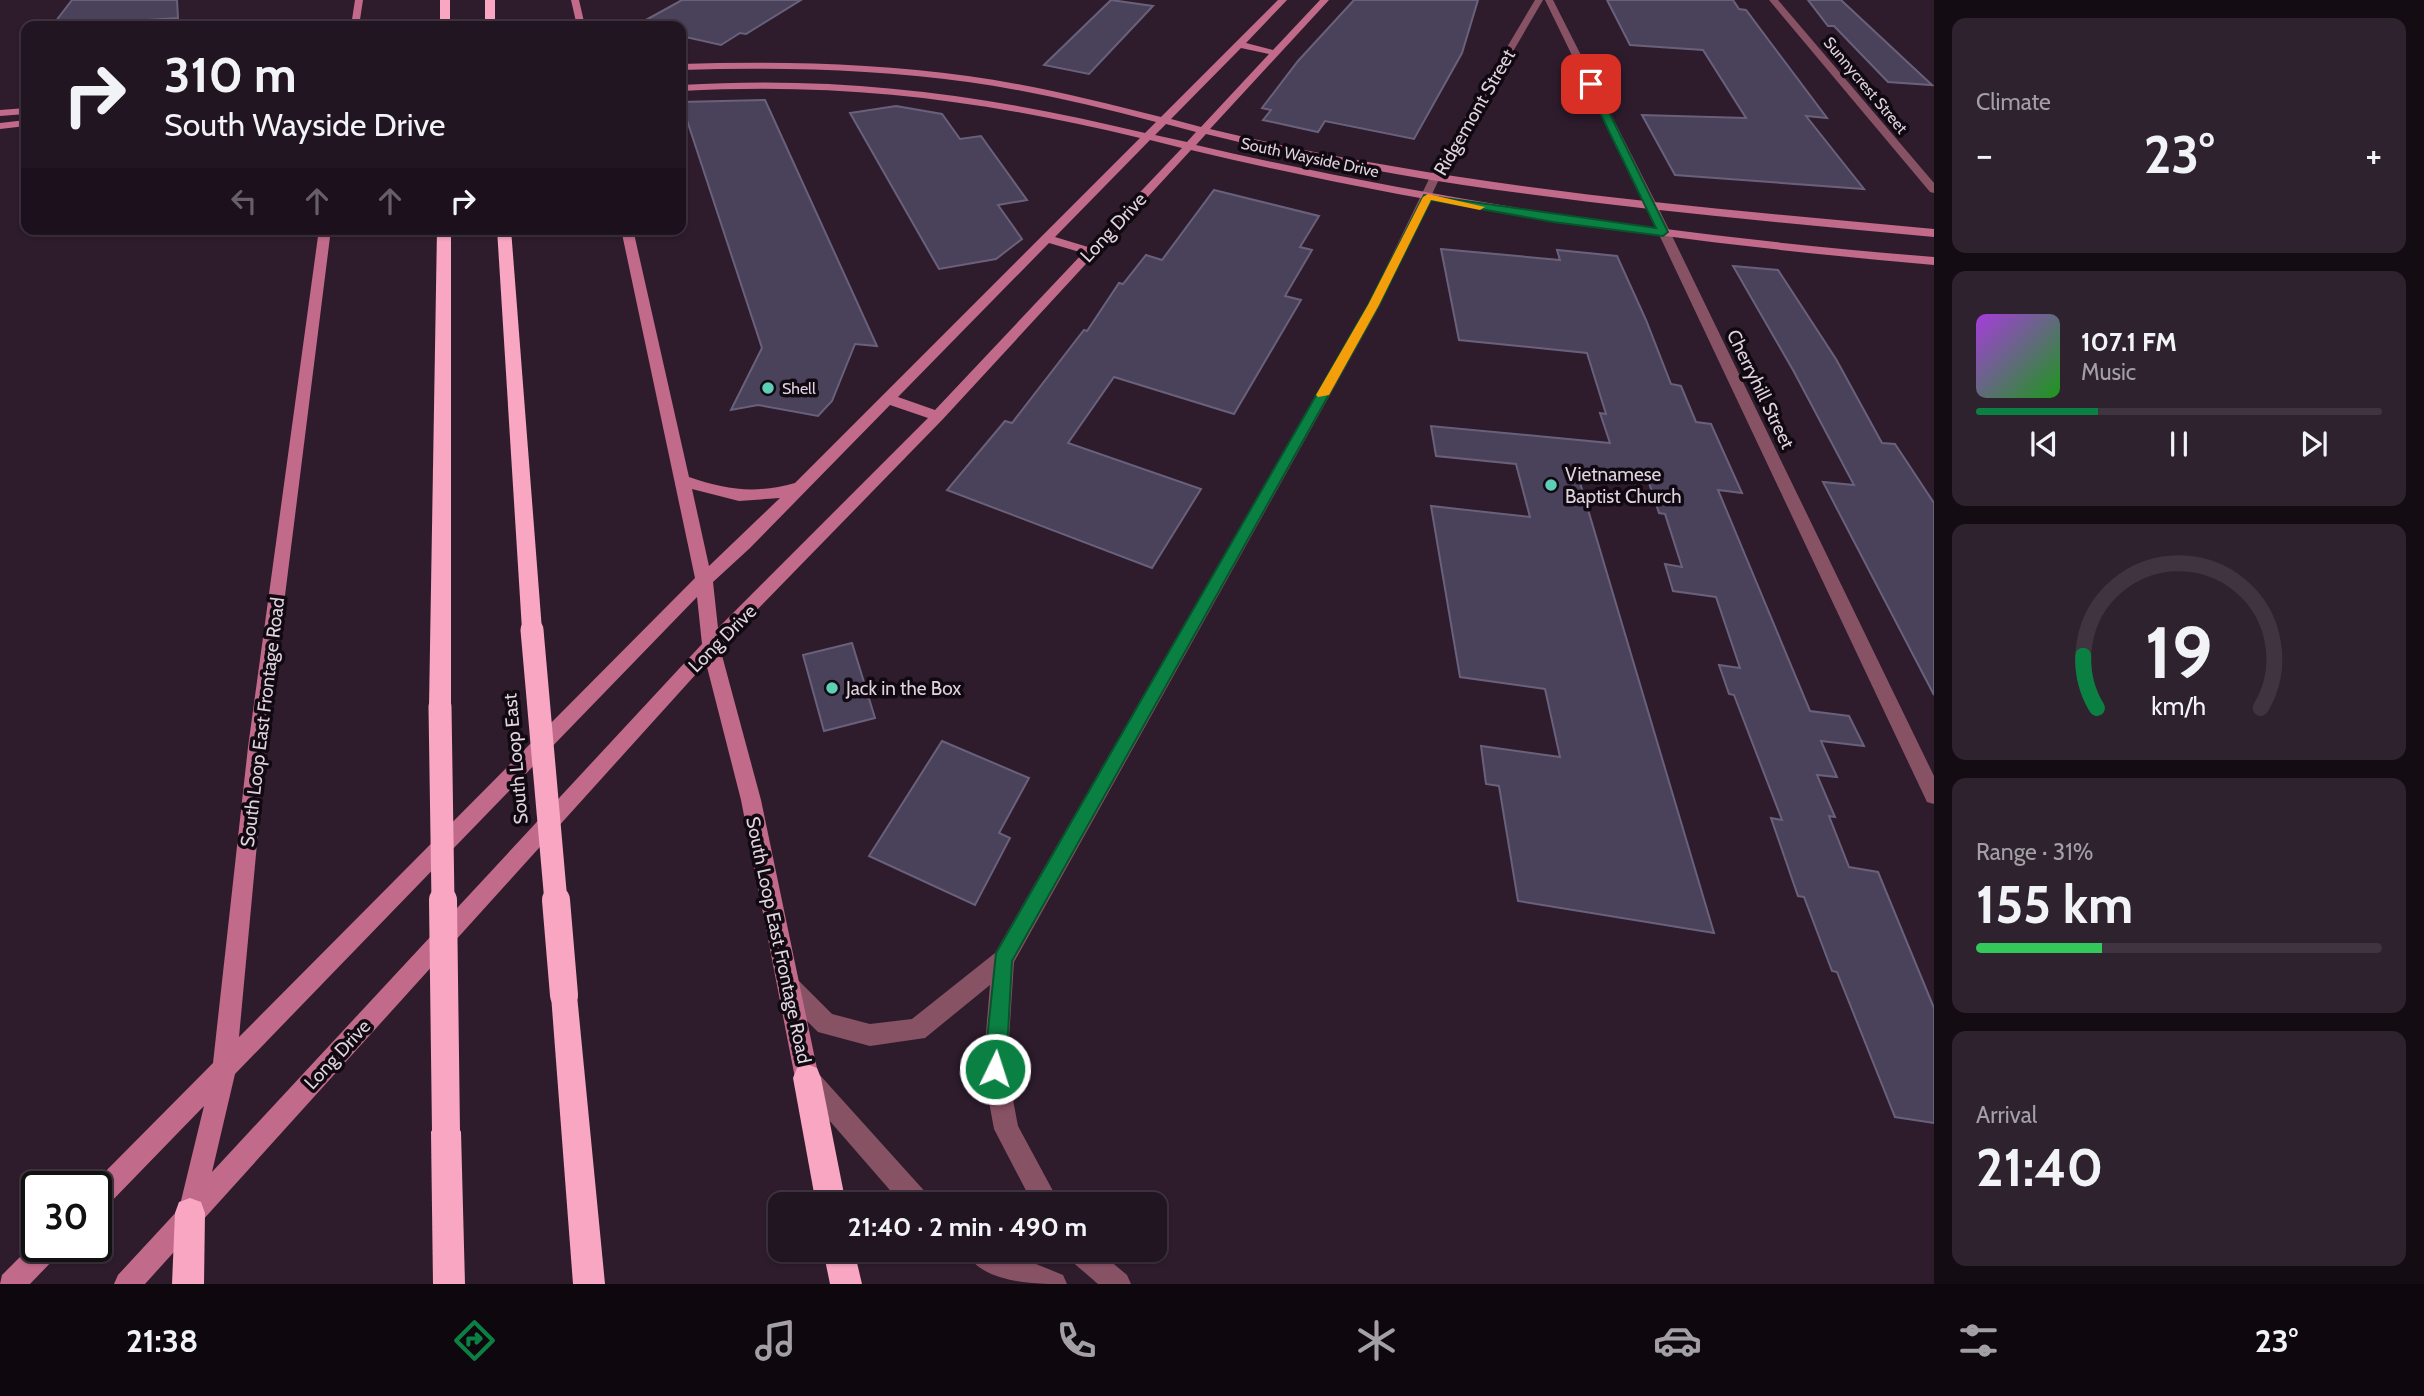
<!DOCTYPE html>
<html lang="en">
<head>
<meta charset="utf-8">
<style>
  :root { --surface:#221522; --page:#2e222f; --text:#f1f3f6; --muted:#a29fa5; --line:#3f3440; --accent:#0b8043 }
  body { margin:0; font-family:Cabin,sans-serif; background:var(--page); color:var(--text); height:100vh; display:flex; flex-direction:column; font-size:26px; white-space:nowrap }
  * { box-sizing:border-box; margin:0 }
  p { font-size:23px; color:var(--muted) }
  .icon { flex:none; width:38px; height:38px; fill:none; stroke:currentColor; stroke-width:2; stroke-linecap:round; stroke-linejoin:round }
  .map { position:relative; flex:1; overflow:hidden }
  .details { display:flex; flex-direction:column; gap:18px; padding:18px; background:#130c13; width:490px }
  .details>* { flex:none }
  .guide { position:absolute; left:21px; top:21px; width:665px; height:214px; border-radius:14px; box-shadow:0 2px 5px #0004,0 0 0 2px var(--line); background:#221522; color:var(--text); overflow:hidden }
  .speed { position:absolute; left:21px; top:1171px; display:flex; gap:14px; font-size:35px; font-weight:700; text-align:center }
  .speed>* { display:grid; place-content:center; width:91px; height:91px; border-radius:50%; background:var(--surface); box-shadow:0 2px 5px #0004,0 0 0 2px var(--line); line-height:1 }
  .speed .limit { border:4px solid #111; border-radius:10px; background:#fff; color:#111 }
  .pin { position:absolute; display:grid; place-items:center; width:60px; height:60px; color:#fff; margin:-30px; border-radius:14px; box-shadow:0 4px 10px #0006 }
  .me { position:absolute; width:77px; margin:-38px; rotate:4deg; stroke-linejoin:round; filter:drop-shadow(0 0 5px #0008) }
  .turn { display:flex; align-items:center; gap:24px; height:147px; padding:0 28px; font-size:32px }
  .turn .icon { width:91px; height:91px; stroke-width:2.5 }
  .turn b { display:block; font-size:49px; line-height:60px }
  .lanes { display:flex; align-items:center; height:66px; padding:0 28px; background:#0003; justify-content:center; gap:35px; direction:ltr }
  .lanes .off { opacity:.35 }
  .big { font-size:52px; font-weight:700; line-height:1.1 }
  .details .tile { flex:1; display:flex; flex-direction:column; justify-content:center; gap:10px; min-width:0; padding:0 24px; border-radius:14px; background:var(--page) }
  .details .dial { align-items:center; gap:0 }
  .dial svg { height:182px; overflow:visible; fill:none; stroke:var(--line); stroke-width:7; stroke-linecap:round; text-anchor:middle }
  .dial text { fill:var(--text); stroke:none }
  .song { display:flex; align-items:center; gap:21px }
  .cover { width:84px; height:84px; border-radius:10px; background:linear-gradient(135deg,hsl(280 70% 55%),hsl(120 70% 35%)) }
  .played { height:7px; border-radius:4px; background:linear-gradient(90deg,var(--accent) 30%,var(--line) 30%) }
  .keys { display:flex; justify-content:space-around; direction:ltr }
  .heat { display:flex; justify-content:space-between; align-items:center; font-size:38px; direction:ltr }
  .charge { height:10px; border-radius:5px; background:linear-gradient(90deg,#34c759 31%,var(--line) 0) }
  .trip { position:absolute; left:768px; top:1192px; width:399px; height:70px; border-radius:14px; background:var(--surface); box-shadow:0 2px 5px #0004,0 0 0 2px var(--line); font-weight:700; line-height:70px; text-align:center }
  .dock { display:flex; height:112px; justify-content:space-around; align-items:center; background:#0e080e; color:var(--muted) }
  .dock .icon { width:49px; height:49px }
  .dock .current { color:var(--accent) }
  .dock b { font-size:32px; color:var(--text) }
  main { display:flex; flex:1; min-height:0 }
  .map>svg:first-child { display:block }
  .building { fill:#49425a; stroke:#69617b; stroke-width:2 }
  .lines { fill:none; stroke-linecap:round; stroke-linejoin:round }
  .minor { fill:#885265; fill-rule:evenodd }
  .secondary { fill:#c26a8a; fill-rule:evenodd }
  .motorway { fill:#f8a6c1; fill-rule:evenodd }
  .motorway-bridge-far1 { stroke:#f8a6c1; stroke-width:23 }
  .motorway-bridge { stroke:#f8a6c1; stroke-width:28 }
  .route { fill:#0b8043; stroke:#07532c; stroke-width:2 }
  .slow { fill:#f59e0b }
  .poi-dot { fill:#5eceb7; stroke:#110911; stroke-width:2.5 }
  .labels { text-anchor:middle; stroke-width:7; stroke-linejoin:round; paint-order:stroke }
  .far-street-label { font-size:16px; fill:#dfd3de; stroke:#110911 }
  .far-poi-label { font-size:16px; fill:#dfd3de; stroke:#110911; text-anchor:start }
  .street-label { font-size:19px; fill:#dfd3de; stroke:#110911 }
  .poi-label { font-size:19px; fill:#dfd3de; stroke:#110911; text-anchor:start }
</style>
</head>
<body>
<main>
<div class="map">
<svg width="1934" height="1284" viewBox="0 0 1934 1284">
  <rect width="100%" height="100%" fill="#2e1c2d"/>
  <!-- building -->
  <g class="building">
    <polygon points="72,0 177,0 178,18 52,26"/>
    <polygon points="682,0 801,0 746,34 740,33 721,45 681,36 681,26 635,26"/>
    <polygon points="1111,0 1153,6 1089,74 1044,65"/>
    <polygon points="1354,0 1478,0 1462,53 1414,139 1325,121 1318,132 1263,120 1271,110 1262,108 1298,61"/>
    <polygon points="1607,0 1733,0 1739,9 1746,10 1827,118 1806,116 1864,189 1675,175 1642,115 1746,118 1703,50 1630,45"/>
    <polygon points="1808,0 1841,0 1932,85 1888,82 1834,26 1828,26"/>
    <polygon points="765,100 877,346 855,344 832,401 818,416 758,405 731,410 762,348 681,102"/>
    <polygon points="896,106 942,114 960,139 981,136 1027,200 998,205 1022,239 996,259 939,269 850,113"/>
    <polygon points="1214,190 1319,216 1300,247 1312,250 1285,296 1301,300 1234,414 1114,377 1068,443 1201,489 1152,568 947,490 1005,421 1012,423 1084,330 1087,331 1119,283 1123,284 1146,255 1162,260"/>
    <polygon points="1441,249 1560,260 1557,250 1617,256 1646,320 1671,384 1681,386 1696,422 1711,424 1742,493 1718,490 1810,711 1849,716 1864,746 1821,741 1837,777 1817,775 1835,817 1829,816 1849,867 1878,872 1934,1008 1934,1123 1895,1117 1837,972 1832,971 1804,897 1798,896 1771,818 1782,820 1734,695 1729,694 1719,665 1740,668 1716,597 1673,591 1665,564 1682,567 1665,514 1659,513 1649,483 1578,476 1714,933 1518,901 1499,786 1486,784 1481,746 1560,757 1545,689 1460,677 1431,506 1530,517 1516,464 1436,456 1431,426 1610,443 1600,413 1606,414 1587,353 1459,340"/>
    <polygon points="1733,266 1778,270 1836,359 1882,443 1895,444 1934,503 1934,695 1823,482 1854,485 1793,370"/>
    <polygon points="852,643 875,718 824,731 803,655"/>
    <polygon points="942,741 1029,778 999,833 1010,838 975,905 869,856"/>
  </g>
  <g class="lines">
    <!-- minor -->
    <g class="minor">
      <polygon points="1535,0 1543,0 1441,175 1380,305 1014,962 1007,1069 1018,1126 1060,1204 1033,1204 994,1129 983,1069 990,985 925,1038 870,1046 818,1032 781,995 778,987 781,979 789,976 797,979 832,1014 870,1024 912,1019 995,953 1368,305 1431,175"/>
      <polygon points="1545,0 1553,0 1658,207 1934,776 1934,804 1927,802 1646,207"/>
      <polygon points="1769,0 1778,0 1934,183 1934,193 1930,192"/>
      <polygon points="810,1069 818,1073 928,1195 932,1204 902,1204 802,1089 798,1081 802,1073"/>
      <path d="M965 1250H1002L1063 1275 1067 1284C1036 1284 980 1284 965 1250Z"/>
      <polygon points="1065,1250 1097,1250 1127,1275 1131,1284 1098,1284 1069,1259"/>
    </g>
    <!-- secondary -->
    <g class="secondary">
      <polygon points="355,0 363,0 359,26 351,26"/>
      <polygon points="571,0 579,0 585,26 577,26"/>
      <path d="M1278 0H1287L1246 43 1273 50 1320 0H1329L1210 129C1447 186 1692 207 1934 229V237C1691 214 1444 194 1206 134L1196 145C1440 202 1685 237 1934 257V265C1682 243 1437 209 1191 150L943 419 720 648 761 800 819 1078 815 1086 807 1090 799 1086 795 1078 741 800 706 663 145 1284H114L118 1275 179 1209 204 1106 105 1208 96 1212V1186H91L213 1063 248 747 319 229H331L266 747 239 1037 695 578 621 229H633L689 477C726 490 756 494 795 483L1140 138C981 100 845 82 681 91V85C844 75 988 95 1145 133L1156 122C1094 106 1032 91 968 82 873 69 777 67 681 70V64C777 61 873 63 968 76 1033 85 1097 101 1161 117ZM1241 48 1269 54 1201 127 1171 119ZM1166 124 1196 132 1187 142 1155 135ZM1150 140 1182 148 1088 247 1055 237ZM1049 243 1083 253 935 410 898 397ZM890 405 928 418 718 628 713 582 750 548ZM692 489 739 501 780 498 709 566ZM697 597 702 644 212 1172 235 1074Z"/>
      <polygon points="26,108 26,114 0,116 0,110"/>
      <polygon points="26,120 26,126 0,129 0,123"/>
      <polygon points="37,1240 37,1246 62,1246 58,1255 30,1284 0,1284 2,1275"/>
    </g>
    <!-- motorway -->
    <g class="motorway">
      <rect x="440" y="0" width="10" height="26"/>
      <rect x="485" y="0" width="10" height="26"/>
      <polygon points="437,229 451,229 451,707 448,713 440,716 432,713 429,707"/>
      <polygon points="497,229 511,229 542,630 539,636 525,636 522,630"/>
      <polygon points="564,982 574,986 577,995 605,1284 573,1284 551,995 554,986"/>
      <polygon points="807,1064 817,1068 821,1078 846,1204 816,1204 793,1078 797,1068"/>
      <polygon points="446,1117 456,1122 461,1132 465,1284 433,1284 431,1132 436,1122"/>
      <polygon points="190,1198 201,1202 205,1213 204,1284 172,1284 175,1213 179,1202"/>
      <polygon points="823,1250 854,1250 862,1284 830,1284"/>
    </g>
    <!-- motorway-bridge-far1 -->
    <g class="motorway-bridge-far1">
      <polyline points="532,630 556,902"/>
      <polyline points="440,707 443,902"/>
    </g>
    <!-- motorway-bridge -->
    <g class="motorway-bridge">
      <polyline points="443,900 446,1132"/>
      <polyline points="556,900 564,995"/>
    </g>
  </g>
  <!-- route -->
  <polygon class="route" points="1591,82 1595,84 1668,232 1663,236 1553,222 1431,200 1379,305 1012,961 1006,1069 1003,1076 995,1080 988,1076 984,1069 996,953 1368,305 1424,195 1656,228 1586,84"/>
  <!-- slow -->
  <polygon class="slow" points="1428,194 1485,207 1480,210 1431,200 1379,305 1329,395 1318,397 1316,395 1368,305 1423,197"/>
  <!-- markers -->
  <g class="poi-dot">
    <circle cx="768" cy="388" r="7"/>
    <circle cx="1551" cy="485" r="7"/>
    <circle cx="832" cy="688" r="7"/>
  </g>
  <g class="labels">
    <!-- far-street labels -->
    <g class="far-street-label">
      <text transform="translate(1866 85) rotate(50)" y="6">Sunnycrest Street</text>
      <text transform="translate(1310 157) rotate(12)" y="6">South Wayside Drive</text>
    </g>
    <!-- far-poi labels -->
    <g class="far-poi-label">
      <text x="782" y="394">Shell</text>
    </g>
    <!-- street labels -->
    <g class="street-label">
      <text transform="translate(1474 112) rotate(-60)" y="7">Ridgemont Street</text>
      <text transform="translate(1113 227) rotate(-47)" y="7">Long Drive</text>
      <text transform="translate(1761 389) rotate(64)" y="7">Cherryhill Street</text>
      <text transform="translate(722 638) rotate(-45)" y="7">Long Drive</text>
      <text transform="translate(262 722) rotate(-83)" y="7">South Loop East Frontage Road</text>
      <text transform="translate(515 759) rotate(-95)" y="7">South Loop East</text>
      <text transform="translate(779 940) rotate(78)" y="7">South Loop East Frontage Road</text>
      <text transform="translate(337 1054) rotate(-47)" y="7">Long Drive</text>
    </g>
    <!-- poi labels -->
    <g class="poi-label">
      <text x="1565" y="481">Vietnamese<tspan x="1565" dy="22">Baptist Church</tspan></text>
      <text x="846" y="695">Jack in the Box</text>
    </g>
  </g>
</svg>
<div class="speed"><div class="limit">30</div></div>
<div class="pin" style="left:1591px;top:84px;background:#d93025"><svg class="icon" aria-label="arrive" viewBox="0 0 24 24"><path d="M6 21V4h12l-3 4 3 4H6"/></svg></div>
<svg class="me" style="left:995px;top:1069px" viewBox="-20 -20 40 40"><circle r="17" fill="#0b8043" stroke="#fff" stroke-width="3"/><path d="M0-11L8 9 0 5-8 9z" fill="#fff"/></svg>
<div class="trip">21:40 · 2 min · 490 m</div>
<div class="guide">
<div class="turn"><svg class="icon" aria-label="right" viewBox="0 0 24 24"><path d="M7 20v-9h11M14 6l5 5-5 5"/></svg><div><b>310 m</b>South Wayside Drive</div></div>
<div class="lanes"><svg class="icon off" aria-label="left" viewBox="0 0 24 24"><path d="M17 20v-9H6M10 6l-5 5 5 5"/></svg><svg class="icon off" aria-label="ahead" viewBox="0 0 24 24"><path d="M12 20V5M6 11l6-6 6 6"/></svg><svg class="icon off" aria-label="ahead" viewBox="0 0 24 24"><path d="M12 20V5M6 11l6-6 6 6"/></svg><svg class="icon" aria-label="right" viewBox="0 0 24 24"><path d="M7 20v-9h11M14 6l5 5-5 5"/></svg></div>
</div>
</div>
<section class="details">
<div class="tile"><p>Climate</p>
<div class="heat"><a>−</a><b class="big">23°</b><a>+</a></div>
</div>
<div class="tile">
<div class="song"><i class="cover"></i><div><b>107.1 FM</b><p>Music</p></div></div>
<div class="played"></div>
<div class="keys"><svg class="icon" aria-label="previous" viewBox="0 0 24 24"><path d="M18 5L8 12l10 7zM5 5v14"/></svg><svg class="icon" aria-label="pause" viewBox="0 0 24 24"><path d="M8 5v14M16 5v14"/></svg><svg class="icon" aria-label="next" viewBox="0 0 24 24"><path d="M6 5l10 7-10 7zM19 5v14"/></svg></div>
</div>
<div class="tile dial"><svg viewBox="0 0 100 80">
<path d="M14 69A42 42 0 1 1 86 69"/>
<path d="M14 69A42 42 0 0 1 8 46" stroke="#0b8043"/>
<text x="50" y="56" font-size="32" font-weight="700">19</text>
<text x="50" y="72" font-size="11">km/h</text>
</svg></div>
<div class="tile"><p>Range · 31%</p><b class="big">155 km</b><div class="charge"></div></div>
<div class="tile"><p>Arrival</p><b class="big">21:40</b></div>
</section>
</main>
<nav class="dock">
<b>21:38</b>
<svg class="icon current" aria-label="directions" viewBox="0 0 24 24"><path d="M12 3l9 9-9 9-9-9zM9 14v-3h6M13 9l2 2-2 2"/></svg>
<svg class="icon" aria-label="music" viewBox="0 0 24 24"><path d="M9 18V5l10-2v13"/><circle cx="6" cy="18" r="3"/><circle cx="16" cy="16" r="3"/></svg>
<svg class="icon" aria-label="phone" viewBox="0 0 24 24"><path d="M5 4h4l2 5-3 2q2 4 5 5l2-3 5 2v4C11 20 4 13 5 4z"/></svg>
<svg class="icon" aria-label="climate" viewBox="0 0 24 24"><path d="M12 3v18M4 7l16 10M4 17L20 7"/></svg>
<svg class="icon" aria-label="car" viewBox="0 0 24 24"><path d="M5 17H2v-5l4-1 3-4h7l3 4 3 1v5h-3M9 17h6M6 11h13"/><circle cx="7" cy="17" r="2"/><circle cx="17" cy="17" r="2"/></svg>
<svg class="icon" aria-label="filters" viewBox="0 0 24 24"><path d="M4 7h16M4 17h16"/><circle cx="9" cy="7" r="2"/><circle cx="15" cy="17" r="2"/></svg>
<b>23°</b>
</nav>
</body>
</html>
